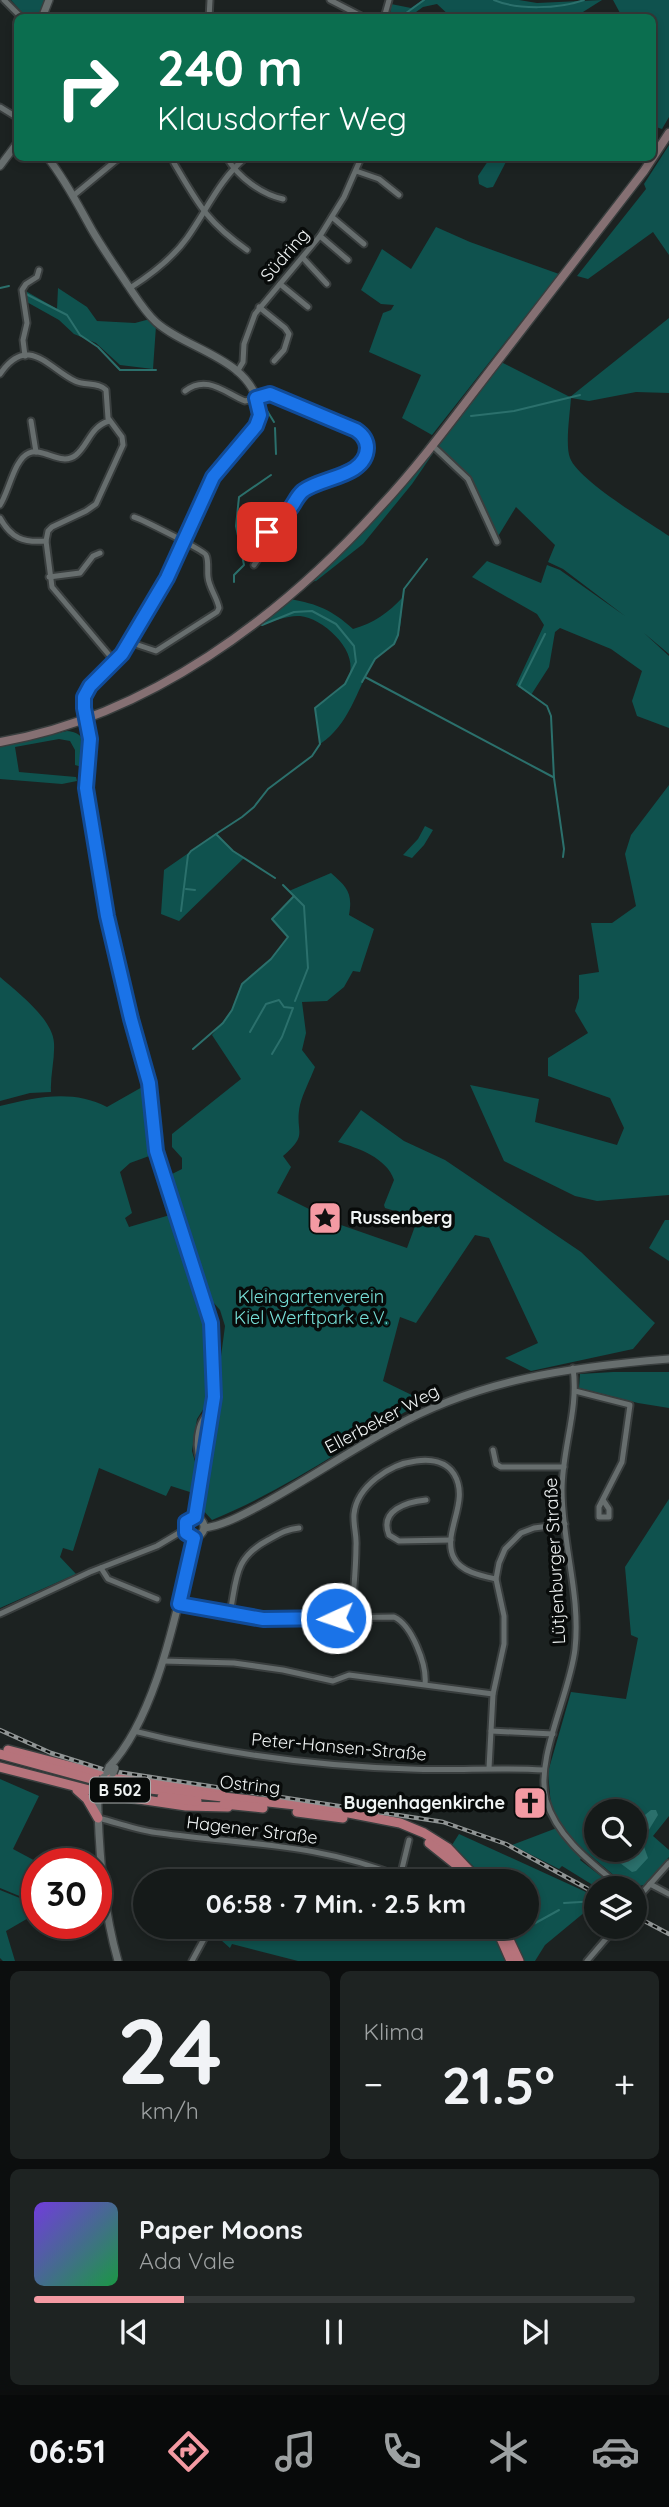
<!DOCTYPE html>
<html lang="de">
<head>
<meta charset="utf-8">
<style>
  :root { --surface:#151a19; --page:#1e2322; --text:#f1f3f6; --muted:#9da1a2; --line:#343838; --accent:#f49aa3 }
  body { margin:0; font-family:Quicksand,sans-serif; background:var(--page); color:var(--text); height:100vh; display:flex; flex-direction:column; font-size:26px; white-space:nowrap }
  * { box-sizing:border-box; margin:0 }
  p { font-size:23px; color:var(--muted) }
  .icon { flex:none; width:38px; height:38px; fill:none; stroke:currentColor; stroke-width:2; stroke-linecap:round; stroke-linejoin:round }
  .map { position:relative; height:1961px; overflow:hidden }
  .details { display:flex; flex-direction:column; gap:10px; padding:10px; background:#0c0e0e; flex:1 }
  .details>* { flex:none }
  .hud { position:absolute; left:14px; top:14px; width:642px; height:147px; border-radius:10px; box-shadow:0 4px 10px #0003,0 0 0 2px var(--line); background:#0b6e4f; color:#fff; overflow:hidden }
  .buttons { position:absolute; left:584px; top:1799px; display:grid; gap:14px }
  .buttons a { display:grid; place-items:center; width:63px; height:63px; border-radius:50%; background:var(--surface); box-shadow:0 4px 10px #0003,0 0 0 2px var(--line); font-size:35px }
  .speed { position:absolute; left:21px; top:1848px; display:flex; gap:14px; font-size:35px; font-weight:700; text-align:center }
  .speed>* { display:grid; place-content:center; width:91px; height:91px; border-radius:50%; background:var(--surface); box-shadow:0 4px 10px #0003,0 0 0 2px var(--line); line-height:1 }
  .speed .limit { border:10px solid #d22; background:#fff; color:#111 }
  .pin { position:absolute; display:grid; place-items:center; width:60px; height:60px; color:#fff; margin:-30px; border-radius:14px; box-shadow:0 4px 10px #0006 }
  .me { position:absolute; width:77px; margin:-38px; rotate:267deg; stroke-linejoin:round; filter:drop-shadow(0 0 5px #0008) }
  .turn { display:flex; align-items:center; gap:24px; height:147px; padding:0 28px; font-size:32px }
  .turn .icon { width:91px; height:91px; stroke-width:2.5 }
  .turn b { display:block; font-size:49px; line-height:60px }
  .big { font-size:52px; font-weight:800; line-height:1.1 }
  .details .card { flex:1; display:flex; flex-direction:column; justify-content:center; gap:10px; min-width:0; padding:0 24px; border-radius:10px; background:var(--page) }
  .details .dial { align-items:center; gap:0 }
  .dial b { font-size:91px; line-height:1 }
  .song { display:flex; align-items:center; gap:21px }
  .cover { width:84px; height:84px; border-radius:10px; background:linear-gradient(135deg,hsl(260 70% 55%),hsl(140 70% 35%)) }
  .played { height:7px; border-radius:4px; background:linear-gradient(90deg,var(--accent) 25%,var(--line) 25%) }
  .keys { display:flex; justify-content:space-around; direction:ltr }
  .heat { display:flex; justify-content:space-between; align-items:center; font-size:38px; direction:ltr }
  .details .tiles { flex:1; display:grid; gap:10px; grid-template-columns:1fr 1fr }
  .card:last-child { grid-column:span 2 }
  .trip { position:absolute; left:133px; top:1869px; width:406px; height:70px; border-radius:35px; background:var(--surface); box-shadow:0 4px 10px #0003,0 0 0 2px var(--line); font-weight:800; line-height:70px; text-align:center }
  .tab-bar { display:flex; height:112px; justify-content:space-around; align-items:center; background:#080a0a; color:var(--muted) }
  .tab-bar .icon { width:49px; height:49px }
  .tab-bar .current { color:var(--accent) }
  .tab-bar b { font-size:32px; color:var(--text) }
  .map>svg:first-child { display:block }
  .green { fill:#0f524e; fill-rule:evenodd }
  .water { fill:#2b706c }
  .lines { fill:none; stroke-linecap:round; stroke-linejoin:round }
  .stream { stroke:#2b706c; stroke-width:2 }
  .minor-casing { stroke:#393e3e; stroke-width:9 }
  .tertiary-casing { stroke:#393e3e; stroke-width:10 }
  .secondary-casing { stroke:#393e3e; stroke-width:11 }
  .trunk-casing { stroke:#393e3e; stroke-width:12 }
  .minor { stroke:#676e6e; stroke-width:5 }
  .tertiary { stroke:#676e6e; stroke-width:7 }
  .secondary { stroke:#857073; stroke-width:8 }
  .trunk { stroke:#b6737b; stroke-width:9 }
  .rail-casing { stroke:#8f9494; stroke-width:4.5 }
  .rail { stroke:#080b0a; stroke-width:2; stroke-dasharray:5; stroke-linecap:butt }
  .tertiary-bridge-casing { stroke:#393e3e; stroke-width:10; stroke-linecap:butt }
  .tertiary-bridge { stroke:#676e6e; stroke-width:7 }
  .route-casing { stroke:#114b97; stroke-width:18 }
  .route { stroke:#1a73e8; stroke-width:12 }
  .labels { text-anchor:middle; stroke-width:7; stroke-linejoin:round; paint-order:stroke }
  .shield { fill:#080b0a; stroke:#aaaeae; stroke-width:2 }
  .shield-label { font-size:16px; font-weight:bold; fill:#f0f4f4 }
  .street-label { font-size:18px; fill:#f0f4f4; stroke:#080b0a }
  .poi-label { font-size:18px; font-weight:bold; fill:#f0f4f4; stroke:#080b0a; text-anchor:start }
  .park-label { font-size:18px; fill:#77e0d8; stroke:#080b0a }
</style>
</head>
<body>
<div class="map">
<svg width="669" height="1961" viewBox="0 0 669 1961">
  <rect width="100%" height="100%" fill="#1c2221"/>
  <!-- green -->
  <g class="green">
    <polygon points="11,0 45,0 38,17 27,18"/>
    <polygon points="423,0 519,0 537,3 602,0 575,17 451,17 437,4 423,7 409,17 390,17 391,4 411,8"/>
    <polygon points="613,0 669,0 669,117 662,129 653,126 653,18 619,17 620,13"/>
    <polygon points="669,145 669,255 653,232 588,279 577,276 646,189 644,184"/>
    <polygon points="490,158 508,158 493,187 487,188 479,184 478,176"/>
    <polygon points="436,227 470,242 559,274 432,435 402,418 421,375 369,352 383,313 391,310 394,305 381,304 361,290 382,249 411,269"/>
    <polygon points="58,288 87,307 97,321 135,323 150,319 156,326 153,369 120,365 96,343 74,334 59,320 25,301 24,290 57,309"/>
    <path d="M669 318V393L636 392 589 401 571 398C570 413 565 445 570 458 578 480 648 522 669 536V654L644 633 669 656V728L637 716 632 701 642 671 611 649 560 628 555 632 549 667 531 695 516 685 544 625 537 614 472 577 487 561 541 583 547 565 560 570 625 616 563 569 548 562 555 545 516 507 497 538 470 479 437 444 501 362 570 397Z"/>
    <polygon points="433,449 436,449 412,484 363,544 316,581 310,582"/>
    <path d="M403 597C401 609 402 624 398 635 395 648 379 652 373 663 356 691 349 725 320 744L315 708C327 699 346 688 350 673 356 648 322 618 300 616 289 615 272 621 262 625L290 599C318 604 332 610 353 629 374 623 388 613 403 597Z"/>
    <path d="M67 731C89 733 86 750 82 767L75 765V750L70 741 59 739 15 747 19 772 76 777 77 781 62 784 0 779V746Z"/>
    <polygon points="669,785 669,1195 597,1201 575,1196 504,1161 470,1085 539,1099 535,1122 617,1145 624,1128 610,1098 548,1076 548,1058 588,1033 575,1011 579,998 579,975 599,972 591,923 612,923 636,906 625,854 631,835"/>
    <polygon points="425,826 433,830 424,845 412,858 403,855 418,839"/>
    <polygon points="216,834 233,851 244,858 179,921 161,914 164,870"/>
    <path d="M331 873C347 887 353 893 349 915L374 929 360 972 353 971 344 987 327 1001 302 1002 306 1033 302 1050 315 1067C310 1080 303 1093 300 1105 294 1133 310 1133 283 1156L291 1167 277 1193 341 1225 407 1248 418 1218 385 1208 384 1205 394 1180C387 1158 358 1148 338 1142L361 1110 404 1141 445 1160 581 1252 655 1323 633 1349 531 1371 505 1358 538 1343 489 1238 475 1235 416 1323 400 1317 383 1381 424 1401C354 1441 287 1489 212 1520L201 1508 225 1326 220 1310 206 1294 172 1174 182 1169V1158L172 1147V1134L241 1079 212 1035 232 1010 242 984 271 959 288 937 272 919 294 896 289 891Z"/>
    <path d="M0 977C17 992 53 1019 54 1043 55 1059 50 1076 51 1092L30 1093 0 1101Z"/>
    <path d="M144 1086 152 1155 130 1163 120 1172 132 1213 125 1218 129 1227 170 1215 204 1323 209 1400 197 1419 192 1451 197 1469 193 1493 171 1486 166 1496 99 1468 73 1551 63 1548 60 1557 76 1574 0 1608V1106C36 1097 73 1089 107 1107Z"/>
    <polygon points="665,1220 669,1220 669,1261 649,1248"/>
    <polygon points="613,1372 669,1372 669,1408 638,1403 579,1388 580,1374"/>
    <path d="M669 1499V1816L653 1836 669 1850V1857L644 1885 629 1888 585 1851 580 1860 602 1877 596 1887 562 1866 559 1869 512 1845 562 1826 551 1806 548 1772 571 1692 626 1699 638 1638 631 1635 625 1567ZM597 1811H635V1850H597Z"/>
    <polygon points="0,1779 39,1796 13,1849 41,1864 37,1864 37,1880 29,1900 0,1888"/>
    <polygon points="459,1834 597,1897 597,1902 545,1945 535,1961 298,1961 232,1944 230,1948 213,1933 219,1927 527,1927 527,1881 485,1881 478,1871 452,1845"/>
    <polygon points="0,1890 37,1905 37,1913 6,1931 15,1961 3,1961 0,1958"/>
  </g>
  <!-- water -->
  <polygon class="water" points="651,1810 656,1810 658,1815 642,1841 648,1858 636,1871 632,1872 620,1863 617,1850 635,1850 635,1823"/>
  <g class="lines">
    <!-- stream -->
    <g class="stream">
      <path d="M494 0C517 10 559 9 584 0"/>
      <polyline points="402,16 424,0"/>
      <polyline points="0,288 9,286"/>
      <polyline points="26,294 67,315 80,335 98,347 120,370 156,370"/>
      <polyline points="266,409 274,422"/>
      <polyline points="471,416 514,411 580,395"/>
      <polyline points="275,428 276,454"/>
      <polyline points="234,582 234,575 244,565 236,526 239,497 271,475"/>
      <polyline points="262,625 294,612 312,611 336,624 354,646 356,662 345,684 315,708 320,744 312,756 268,789 254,807 242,817 216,834 233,851 275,878"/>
      <polyline points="545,634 519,686 547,706 551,716 554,778 564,849 563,857"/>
      <polyline points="365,677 553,777"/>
      <polyline points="362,682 375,659 394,644 398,635 404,589 427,559"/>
      <polyline points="283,885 304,906 308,968 295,1001"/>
      <polyline points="186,889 195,890"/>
      <polyline points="181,911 188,855 191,851 216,834"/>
      <polyline points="250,1032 266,1004 279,1000 284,1007 293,1008 282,1037 272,1054"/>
      <polyline points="193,1049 223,1023 232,1010 242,984 271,959 288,937 272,919 294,896"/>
      <polyline points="564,1903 597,1901"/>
      <polyline points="521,1931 559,1910"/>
    </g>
    <defs>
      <g id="minor">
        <polyline points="4,0 22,18"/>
        <polyline points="330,0 365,18"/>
        <polyline points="209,18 210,0"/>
        <polyline points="384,18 389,0"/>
        <polyline points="0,107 18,118"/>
        <path d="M227 158C238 177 261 194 283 199"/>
        <path d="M174 163C198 204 207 222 247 250"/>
        <polyline points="356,171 379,179 399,195"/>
        <polyline points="73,196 119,158"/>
        <polyline points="332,217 364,244"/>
        <polyline points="320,236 348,260"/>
        <polyline points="303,258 327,284"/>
        <polyline points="280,284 308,307"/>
        <path d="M130 288C152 274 172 259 187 238 207 210 219 180 245 158"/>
        <polyline points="259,307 285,328 289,334 284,350 274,361"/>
        <polyline points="25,356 23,340 27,323 22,290 26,284 37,277 39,270"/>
        <polyline points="237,372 243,362 244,344 255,314 320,236 344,197 361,158"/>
        <path d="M0 374C28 333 49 369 75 381 85 386 99 382 106 390L108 418 122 437 123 445 96 504 86 511 52 527 48 531 46 541 52 587 115 662"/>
        <path d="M185 391C207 374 225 393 245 401L274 394 356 430 366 442 365 457 358 467 302 492 290 510 269 527 259 558 254 565"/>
        <polyline points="31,421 36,452"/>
        <polyline points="432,445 468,479 497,542"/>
        <path d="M0 505C9 492 14 459 29 453 44 447 61 467 76 455 89 444 90 427 109 421"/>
        <path d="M0 518C11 538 23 543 46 541"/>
        <polyline points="49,577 80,573 93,556 100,553"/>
        <path d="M129 642 156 651 217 612 219 608C217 597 209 588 208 577 207 571 209 561 206 555 205 551 141 519 134 517"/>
        <path d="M573 1368C579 1409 562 1449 562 1490 562 1543 581 1596 575 1649 570 1694 535 1758 546 1800 557 1838 593 1864 622 1888"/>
        <polyline points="575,1391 630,1405 622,1462 599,1507 599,1517 609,1517 609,1509 603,1500"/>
        <polyline points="493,1450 496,1464 501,1467 564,1467"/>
        <path d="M203 1465C193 1453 196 1419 211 1412"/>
        <path d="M426 1500C407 1502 379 1510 389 1535L399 1541 451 1540"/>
        <polyline points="101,1568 108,1579 157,1599"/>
        <path d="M179 1604 263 1619 394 1617C412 1625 427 1665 425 1684"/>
        <path d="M230 1613C237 1578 234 1558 268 1540 279 1534 287 1529 299 1528"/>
        <polyline points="0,1614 90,1572 157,1546 184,1530"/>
        <path d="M352 1616C353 1593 356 1570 356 1546 357 1536 353 1525 354 1514 357 1486 390 1464 416 1461 430 1459 446 1461 454 1474 471 1502 441 1533 454 1558 461 1572 482 1576 496 1579"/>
        <polyline points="163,1661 234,1663 283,1670 333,1681 349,1675 493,1694"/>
        <path d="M134 1731C224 1754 318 1766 410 1769 455 1771 500 1767 544 1770"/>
        <polyline points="491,1731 553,1734"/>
        <polyline points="489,1768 493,1694 504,1644 504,1616 496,1579 499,1563 505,1549 521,1533 534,1528 565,1524"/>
        <path d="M98 1818C119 1823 139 1831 160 1833 246 1845 318 1843 401 1877"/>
        <polyline points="399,1881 409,1840"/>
        <polyline points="650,1884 669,1894"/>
        <polyline points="635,1901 669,1863"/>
        <polyline points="192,1961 205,1937 215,1927"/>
        <polyline points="587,1961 616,1927"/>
      </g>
      <g id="tertiary">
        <polyline points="42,18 49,0"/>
        <path d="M48 158C66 181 78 205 92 230 103 249 115 266 127 284 136 297 144 311 156 322 187 350 250 358 259 407 264 431 218 469 205 490L168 578 122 654 87 690 84 708 90 739 86 788 107 916 131 1019 149 1083 156 1151 211 1323 214 1397 195 1517"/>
        <polyline points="0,166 18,142"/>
        <circle cx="194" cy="1527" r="10"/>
        <path d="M205 1528C225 1525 246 1513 263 1504 307 1480 348 1452 392 1428 480 1379 570 1367 669 1359"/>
        <path d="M109 1767C150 1724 171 1637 184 1580 187 1566 191 1552 194 1538"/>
        <path d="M99 1790C97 1799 98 1804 98 1812 100 1863 104 1912 118 1961"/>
      </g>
      <path id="secondary" d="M0 742C149 716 281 617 380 507 422 462 458 412 496 363 545 299 595 235 644 171L669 133"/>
      <g id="trunk">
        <polyline points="8,1750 96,1773 221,1793"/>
        <polyline points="0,1754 95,1780 141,1788 323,1808 400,1823 424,1833 448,1848 479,1881"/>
        <polyline points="0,1767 105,1794 186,1806 228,1807"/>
        <polyline points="77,1790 87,1799 98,1818"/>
        <polyline points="162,1797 197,1801"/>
        <polyline points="224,1804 263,1808"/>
        <polyline points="297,1812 343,1818"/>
        <polyline points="429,1843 459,1867"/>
        <polyline points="496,1927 511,1961"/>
        <polyline points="503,1927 519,1961"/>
      </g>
    </defs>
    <!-- minor casing -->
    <use href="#minor" class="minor-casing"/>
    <!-- tertiary casing -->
    <use href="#tertiary" class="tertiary-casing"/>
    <!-- secondary casing -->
    <use href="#secondary" class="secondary-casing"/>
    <!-- trunk casing -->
    <use href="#trunk" class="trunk-casing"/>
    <!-- minor -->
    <use href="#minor" class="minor"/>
    <!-- tertiary -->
    <use href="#tertiary" class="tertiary"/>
    <!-- secondary -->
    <use href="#secondary" class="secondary"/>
    <!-- trunk -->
    <use href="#trunk" class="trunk"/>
    <defs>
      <g id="rail">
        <polyline points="0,1730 51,1753 105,1770 443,1822 506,1844 597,1894"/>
        <polyline points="635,1916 669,1934"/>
      </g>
    </defs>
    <!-- rail casing -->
    <use href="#rail" class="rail-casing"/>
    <!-- rail -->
    <use href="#rail" class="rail"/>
    <defs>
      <g id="tertiary-bridge">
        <polyline points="107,1772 109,1767"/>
        <polyline points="113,1773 115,1768"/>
        <polyline points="99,1790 104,1777"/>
        <polyline points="105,1791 111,1779"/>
      </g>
    </defs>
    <!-- tertiary-bridge casing -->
    <use href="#tertiary-bridge" class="tertiary-bridge-casing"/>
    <!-- tertiary-bridge -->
    <use href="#tertiary-bridge" class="tertiary-bridge"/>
  </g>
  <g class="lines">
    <defs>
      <path id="route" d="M267 532C272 521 283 518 290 509 294 504 297 496 303 491 321 477 366 477 367 448 367 440 362 434 356 430L270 394 256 398 260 415 256 426 213 477 167 578 122 654 90 686 84 697V708L90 739 86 788 107 916 131 1019 149 1083 156 1151 211 1323 214 1397 195 1517 186 1522V1533L194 1538 179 1604 263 1619 336 1618"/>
    </defs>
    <!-- route casing -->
    <use href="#route" class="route-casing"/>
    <!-- route -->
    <use href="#route" class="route"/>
  </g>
  <!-- icons -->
  <defs>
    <symbol id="sight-square" viewBox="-11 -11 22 22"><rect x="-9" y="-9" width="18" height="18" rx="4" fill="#f49aa3" stroke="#080b0a"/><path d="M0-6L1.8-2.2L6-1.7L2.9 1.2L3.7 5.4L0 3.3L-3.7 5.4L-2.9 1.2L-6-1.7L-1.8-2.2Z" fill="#111"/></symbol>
    <symbol id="church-square" viewBox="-11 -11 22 22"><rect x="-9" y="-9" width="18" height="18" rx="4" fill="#f49aa3" stroke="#080b0a"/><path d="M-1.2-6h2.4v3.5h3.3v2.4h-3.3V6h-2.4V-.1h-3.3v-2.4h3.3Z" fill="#111"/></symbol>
  </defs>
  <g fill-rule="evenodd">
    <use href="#sight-square" x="306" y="1199" width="38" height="38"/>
    <use href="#church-square" x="511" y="1784" width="38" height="38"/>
  </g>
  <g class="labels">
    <!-- shield labels -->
    <rect class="shield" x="90" y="1777.5" width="60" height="25" rx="5"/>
    <g class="shield-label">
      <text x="120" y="1796">B 502</text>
    </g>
    <!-- street labels -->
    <g class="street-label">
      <text transform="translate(285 255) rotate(-49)" y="6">Südring</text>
      <text transform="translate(382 1419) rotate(-28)" y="6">Ellerbeker Weg</text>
      <text transform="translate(555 1561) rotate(-93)" y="6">Lütjenburger Straße</text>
      <text transform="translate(339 1747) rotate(5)" y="6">Peter-Hansen-Straße</text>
      <text transform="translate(250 1785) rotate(6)" y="6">Ostring</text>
      <text transform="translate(252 1830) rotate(7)" y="6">Hagener Straße</text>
    </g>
    <!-- poi labels -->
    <g class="poi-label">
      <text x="350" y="1224">Russenberg</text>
      <text x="505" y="1809" text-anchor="end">Bugenhagenkirche</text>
    </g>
    <!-- park labels -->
    <g class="park-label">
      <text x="311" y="1303">Kleingartenverein<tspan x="311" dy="21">Kiel Werftpark e.V.</tspan></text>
    </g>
  </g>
</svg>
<div class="buttons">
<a><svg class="icon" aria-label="search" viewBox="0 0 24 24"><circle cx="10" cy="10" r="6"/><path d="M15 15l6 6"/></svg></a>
<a><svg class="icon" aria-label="layers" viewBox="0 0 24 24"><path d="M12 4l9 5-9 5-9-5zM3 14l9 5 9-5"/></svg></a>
</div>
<div class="speed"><div class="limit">30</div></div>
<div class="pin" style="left:267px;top:532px;background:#d93025"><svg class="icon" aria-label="arrive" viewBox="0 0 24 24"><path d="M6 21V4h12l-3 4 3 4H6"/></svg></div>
<svg class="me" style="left:336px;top:1618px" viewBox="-20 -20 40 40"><circle r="17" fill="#1a73e8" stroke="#fff" stroke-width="3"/><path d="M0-11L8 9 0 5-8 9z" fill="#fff"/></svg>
<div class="trip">06:58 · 7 Min. · 2.5 km</div>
<div class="hud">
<div class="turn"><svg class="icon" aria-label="right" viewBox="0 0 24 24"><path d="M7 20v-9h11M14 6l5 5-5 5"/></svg><div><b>240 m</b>Klausdorfer Weg</div></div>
</div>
</div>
<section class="details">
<div class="tiles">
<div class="card dial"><b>24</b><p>km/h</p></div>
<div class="card"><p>Klima</p>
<div class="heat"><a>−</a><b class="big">21.5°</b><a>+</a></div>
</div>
<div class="card">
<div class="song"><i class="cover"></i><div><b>Paper Moons</b><p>Ada Vale</p></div></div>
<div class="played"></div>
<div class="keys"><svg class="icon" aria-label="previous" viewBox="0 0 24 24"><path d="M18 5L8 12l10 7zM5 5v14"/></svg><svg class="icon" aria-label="pause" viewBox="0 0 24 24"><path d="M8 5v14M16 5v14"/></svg><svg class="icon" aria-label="next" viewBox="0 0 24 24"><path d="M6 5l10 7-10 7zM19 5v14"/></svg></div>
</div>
</div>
</section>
<nav class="tab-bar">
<b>06:51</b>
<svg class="icon current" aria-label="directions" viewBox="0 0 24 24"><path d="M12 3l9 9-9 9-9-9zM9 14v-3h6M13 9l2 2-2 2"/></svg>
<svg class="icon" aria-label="music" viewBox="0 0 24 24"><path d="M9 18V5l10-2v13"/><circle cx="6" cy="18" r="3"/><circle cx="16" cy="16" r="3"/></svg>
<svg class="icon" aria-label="phone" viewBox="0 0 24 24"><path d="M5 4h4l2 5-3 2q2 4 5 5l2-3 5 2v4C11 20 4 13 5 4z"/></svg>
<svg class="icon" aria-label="climate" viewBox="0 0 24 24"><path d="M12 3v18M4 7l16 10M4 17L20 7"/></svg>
<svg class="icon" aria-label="car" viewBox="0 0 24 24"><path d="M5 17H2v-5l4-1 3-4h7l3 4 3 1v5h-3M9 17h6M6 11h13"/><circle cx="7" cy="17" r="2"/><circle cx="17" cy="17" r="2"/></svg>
</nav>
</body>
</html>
